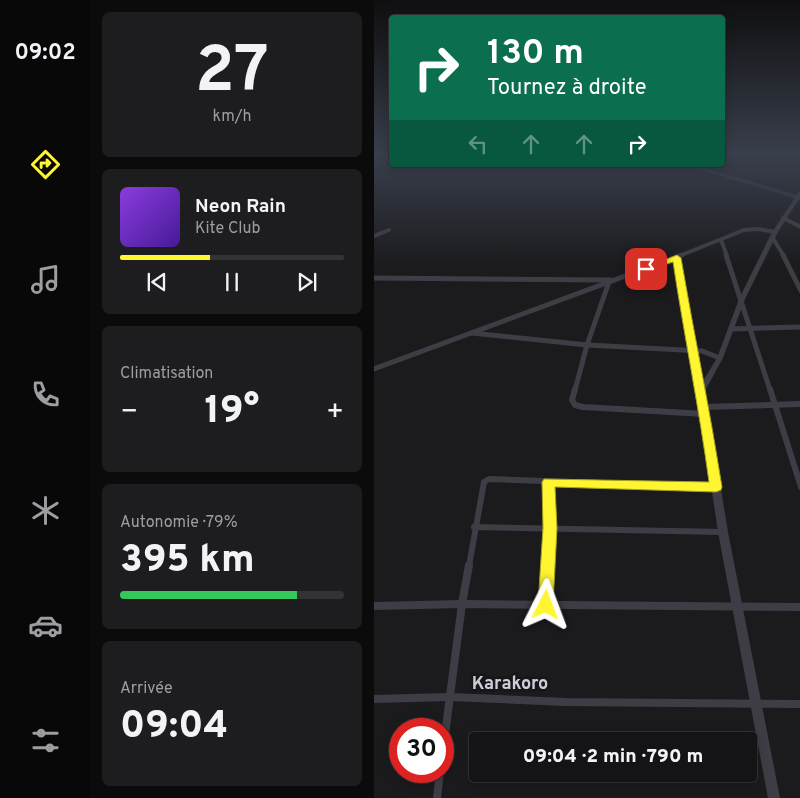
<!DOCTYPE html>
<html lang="fr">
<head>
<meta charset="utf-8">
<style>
  :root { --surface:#141416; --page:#1d1d1f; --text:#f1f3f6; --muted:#9d9ea1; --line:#333335; --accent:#fff631 }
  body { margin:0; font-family:Overpass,sans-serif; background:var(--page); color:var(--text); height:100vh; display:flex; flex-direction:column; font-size:19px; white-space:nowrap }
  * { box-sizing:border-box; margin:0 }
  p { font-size:16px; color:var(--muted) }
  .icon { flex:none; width:28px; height:28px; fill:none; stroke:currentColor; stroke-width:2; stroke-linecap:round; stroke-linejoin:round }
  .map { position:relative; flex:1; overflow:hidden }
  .panel { display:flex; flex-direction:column; gap:12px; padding:12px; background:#0b0b0c; width:284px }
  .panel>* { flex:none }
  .hud { position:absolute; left:15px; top:15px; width:336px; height:152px; border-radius:5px; box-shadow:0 2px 12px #0003,0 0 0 1px var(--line); background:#0b6e4f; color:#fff; overflow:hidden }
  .speed { position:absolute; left:15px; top:718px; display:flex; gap:10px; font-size:25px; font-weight:700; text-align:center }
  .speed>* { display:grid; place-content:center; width:65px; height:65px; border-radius:50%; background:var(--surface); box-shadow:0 2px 12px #0003,0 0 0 1px var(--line); line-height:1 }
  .speed .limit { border:8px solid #d22; background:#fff; color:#111 }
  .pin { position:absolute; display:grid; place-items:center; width:42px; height:42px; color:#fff; margin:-21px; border-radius:10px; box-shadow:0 2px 8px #0006 }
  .me { position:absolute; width:55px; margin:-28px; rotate:3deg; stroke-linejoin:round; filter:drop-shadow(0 0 4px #0008) }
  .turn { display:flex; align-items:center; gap:18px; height:105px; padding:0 15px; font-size:22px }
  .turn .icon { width:65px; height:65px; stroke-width:2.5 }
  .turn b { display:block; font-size:35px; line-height:42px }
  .lanes { display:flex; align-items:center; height:48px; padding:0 15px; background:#0003; justify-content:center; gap:25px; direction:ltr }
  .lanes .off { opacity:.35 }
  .big { font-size:38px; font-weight:800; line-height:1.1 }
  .panel .tile { flex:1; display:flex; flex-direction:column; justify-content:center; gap:8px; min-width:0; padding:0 18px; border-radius:8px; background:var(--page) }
  .panel .dial { align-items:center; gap:0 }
  .dial b { font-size:65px; line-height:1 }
  .song { display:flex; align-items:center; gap:15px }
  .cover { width:60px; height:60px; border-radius:8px; background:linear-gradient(135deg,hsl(270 70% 55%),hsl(260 70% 35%)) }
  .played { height:5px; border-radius:2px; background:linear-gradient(90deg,var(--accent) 40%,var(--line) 40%) }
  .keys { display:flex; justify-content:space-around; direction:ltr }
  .heat { display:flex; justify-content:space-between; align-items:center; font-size:28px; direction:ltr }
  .charge { height:8px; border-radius:4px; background:linear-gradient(90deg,#34c759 79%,var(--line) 0) }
  .trip { position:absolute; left:95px; top:732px; width:288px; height:50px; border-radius:5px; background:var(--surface); box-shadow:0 2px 12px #0003,0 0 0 1px var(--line); font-weight:800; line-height:50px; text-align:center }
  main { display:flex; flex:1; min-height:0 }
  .menu { display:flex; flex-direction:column; width:90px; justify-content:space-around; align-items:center; background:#080809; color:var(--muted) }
  .menu .icon { width:35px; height:35px }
  .menu .current { color:var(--accent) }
  .menu b { font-size:22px; color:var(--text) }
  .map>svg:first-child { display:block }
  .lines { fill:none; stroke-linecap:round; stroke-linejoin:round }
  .river { fill:#2f3443; fill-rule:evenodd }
  .minor-far3 { stroke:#3e3d45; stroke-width:4 }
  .minor-far2 { stroke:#3e3d45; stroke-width:5 }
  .minor-far1 { stroke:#3e3d45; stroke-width:6 }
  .minor { stroke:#3e3d45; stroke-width:8 }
  .tertiary { fill:#3e3d45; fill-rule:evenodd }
  .route { fill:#fff631; stroke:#a6a020 }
  .labels { text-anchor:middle; stroke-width:5; stroke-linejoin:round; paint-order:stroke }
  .near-quarter-label { font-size:18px; font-weight:bold; fill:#ceced9; stroke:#161619 }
</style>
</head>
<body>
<main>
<nav class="menu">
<b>09:02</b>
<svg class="icon current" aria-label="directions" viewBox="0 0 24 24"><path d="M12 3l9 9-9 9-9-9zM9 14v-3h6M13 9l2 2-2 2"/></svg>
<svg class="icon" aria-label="music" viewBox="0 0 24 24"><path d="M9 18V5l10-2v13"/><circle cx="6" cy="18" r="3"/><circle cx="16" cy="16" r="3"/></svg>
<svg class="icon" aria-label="phone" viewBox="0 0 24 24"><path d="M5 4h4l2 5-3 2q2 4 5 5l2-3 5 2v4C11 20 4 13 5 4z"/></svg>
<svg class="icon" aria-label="climate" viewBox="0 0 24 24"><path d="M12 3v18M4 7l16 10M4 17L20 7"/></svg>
<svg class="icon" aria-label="car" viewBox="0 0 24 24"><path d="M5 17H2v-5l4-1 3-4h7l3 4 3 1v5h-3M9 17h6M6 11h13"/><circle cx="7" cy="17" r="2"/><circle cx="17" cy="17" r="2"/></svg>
<svg class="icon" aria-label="filters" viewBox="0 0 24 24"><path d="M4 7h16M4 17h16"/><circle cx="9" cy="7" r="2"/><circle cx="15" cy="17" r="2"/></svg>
</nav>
<section class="panel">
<div class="tile dial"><b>27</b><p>km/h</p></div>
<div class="tile">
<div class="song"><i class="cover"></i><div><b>Neon Rain</b><p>Kite Club</p></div></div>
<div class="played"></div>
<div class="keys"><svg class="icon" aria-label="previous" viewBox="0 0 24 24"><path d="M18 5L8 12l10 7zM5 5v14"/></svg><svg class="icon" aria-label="pause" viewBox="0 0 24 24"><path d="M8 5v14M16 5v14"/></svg><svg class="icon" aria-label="next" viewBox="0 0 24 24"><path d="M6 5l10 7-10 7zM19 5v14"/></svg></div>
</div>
<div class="tile"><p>Climatisation</p>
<div class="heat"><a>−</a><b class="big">19°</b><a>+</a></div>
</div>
<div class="tile"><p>Autonomie · 79%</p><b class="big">395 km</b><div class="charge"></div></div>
<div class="tile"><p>Arrivée</p><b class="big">09:04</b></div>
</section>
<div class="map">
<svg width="427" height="798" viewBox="0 0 427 798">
  <rect width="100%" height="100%" fill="#1b1b1d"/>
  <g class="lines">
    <!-- river -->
    <polygon class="river" points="310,165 320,165 427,196 427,200"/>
    <!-- minor-far3 -->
    <g class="minor-far3">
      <polyline points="409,218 427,227"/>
      <polyline points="0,236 15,230"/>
      <polyline points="398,237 410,256"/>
      <polyline points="347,240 353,256"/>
      <polyline points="305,256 370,230 384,229 401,232"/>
    </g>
    <!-- minor-far2 -->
    <g class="minor-far2">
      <polyline points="352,255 396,390"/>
      <polyline points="409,255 427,291"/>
      <polyline points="303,257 318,351 327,390"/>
      <polyline points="0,278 237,280"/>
      <polyline points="357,329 427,327"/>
      <polyline points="98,333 213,345 328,351 346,358"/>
      <polyline points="0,369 308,255"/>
      <polyline points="201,390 213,345 235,282"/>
    </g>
    <!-- minor-far1 -->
    <g class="minor-far1">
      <polyline points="201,389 198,400 201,405 209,407 331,414"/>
      <polyline points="326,389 327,391"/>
      <polyline points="396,389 427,487"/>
      <polyline points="330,407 427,404"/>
      <polyline points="174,482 176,528 174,566"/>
      <polyline points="100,527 349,532"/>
      <polyline points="95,566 110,482 115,479 342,487"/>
    </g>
    <!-- minor -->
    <g class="minor">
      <polyline points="172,605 174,565"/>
      <polyline points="0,606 88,604 427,607"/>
      <polyline points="0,699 76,697 192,702 427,704"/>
      <polyline points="69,750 88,604 95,565"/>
      <polyline points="63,798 66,771"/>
    </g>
    <!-- tertiary -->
    <polygon class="tertiary" points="427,189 427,196 404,232 371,299 349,358 331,391 354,532 406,798 394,798 344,532 323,391 343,358 365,299 398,232"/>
  </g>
  <!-- sky -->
  <linearGradient id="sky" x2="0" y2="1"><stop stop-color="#0f0f10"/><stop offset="0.58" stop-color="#393f4c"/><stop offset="1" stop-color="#393f4c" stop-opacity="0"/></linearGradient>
  <rect width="427" height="266" fill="url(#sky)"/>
  <!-- route -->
  <path class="route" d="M303 255 307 258C320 334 336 410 348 487L347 490 342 492 181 487 183 528 179 605 177 609 172 611 166 609 164 605 169 528 168 482 170 479 335 482C325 408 310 335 299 262L272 271 268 269Z"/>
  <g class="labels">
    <!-- near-quarter labels -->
    <g class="near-quarter-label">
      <text x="136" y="689">Karakoro</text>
    </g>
  </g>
</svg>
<div class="speed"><div class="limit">30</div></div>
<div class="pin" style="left:272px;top:269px;background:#d93025"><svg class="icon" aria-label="arrive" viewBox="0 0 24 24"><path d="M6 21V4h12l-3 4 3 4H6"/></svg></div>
<svg class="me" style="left:172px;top:605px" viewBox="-20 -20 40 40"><path d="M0-17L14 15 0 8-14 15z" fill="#fff631" stroke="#fff" stroke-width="4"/></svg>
<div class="trip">09:04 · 2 min · 790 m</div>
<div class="hud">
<div class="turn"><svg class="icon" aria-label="right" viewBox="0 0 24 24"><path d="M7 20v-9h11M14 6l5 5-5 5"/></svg><div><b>130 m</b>Tournez à droite</div></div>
<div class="lanes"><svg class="icon off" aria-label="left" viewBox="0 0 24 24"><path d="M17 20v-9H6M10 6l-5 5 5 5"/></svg><svg class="icon off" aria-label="ahead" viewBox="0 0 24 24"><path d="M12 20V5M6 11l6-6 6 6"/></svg><svg class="icon off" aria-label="ahead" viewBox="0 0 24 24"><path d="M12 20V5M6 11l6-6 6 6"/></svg><svg class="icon" aria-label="right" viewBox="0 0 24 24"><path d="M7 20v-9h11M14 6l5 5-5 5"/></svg></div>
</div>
</div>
</main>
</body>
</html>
